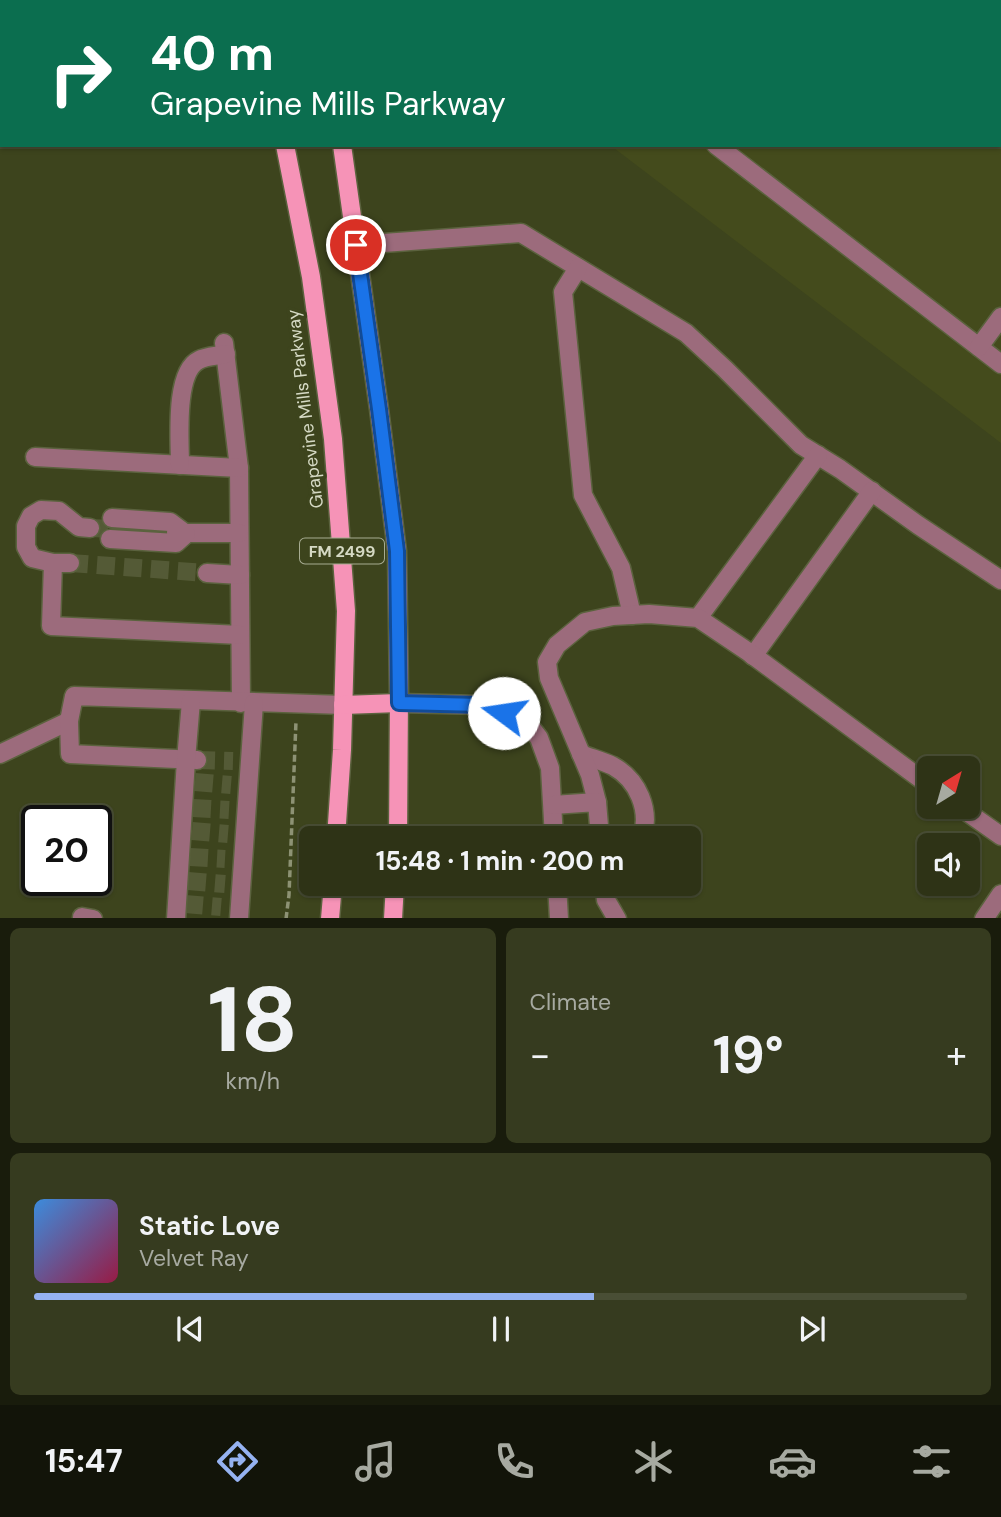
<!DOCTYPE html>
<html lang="en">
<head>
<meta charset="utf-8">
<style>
  :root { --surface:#2e3316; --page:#363b1f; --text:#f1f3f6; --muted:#a7aaa1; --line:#494e35; --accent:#95b2f1 }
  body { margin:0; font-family:"DM Sans",sans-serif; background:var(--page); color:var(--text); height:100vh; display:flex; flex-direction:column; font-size:26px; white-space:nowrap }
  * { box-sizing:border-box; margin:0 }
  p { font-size:23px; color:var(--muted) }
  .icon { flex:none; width:38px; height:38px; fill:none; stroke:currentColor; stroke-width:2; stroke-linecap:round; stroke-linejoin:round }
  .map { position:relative; height:918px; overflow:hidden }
  .details { display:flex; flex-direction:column; gap:10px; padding:10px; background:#191c0c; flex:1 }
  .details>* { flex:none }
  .top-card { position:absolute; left:0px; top:0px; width:1001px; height:147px; box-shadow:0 2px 5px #0004,0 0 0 2px var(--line); background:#0b6e4f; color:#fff; overflow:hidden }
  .needle { width:46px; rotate:37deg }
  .tools { position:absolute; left:917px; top:756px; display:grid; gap:14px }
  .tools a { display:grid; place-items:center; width:63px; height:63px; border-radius:10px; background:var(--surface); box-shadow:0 2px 5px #0004,0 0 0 2px var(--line); font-size:35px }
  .speed { position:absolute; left:21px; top:805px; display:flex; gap:14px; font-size:35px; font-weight:700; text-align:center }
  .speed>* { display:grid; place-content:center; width:91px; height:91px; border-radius:50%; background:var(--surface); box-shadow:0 2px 5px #0004,0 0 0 2px var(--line); line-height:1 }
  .speed .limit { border:4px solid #111; border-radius:10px; background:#fff; color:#111 }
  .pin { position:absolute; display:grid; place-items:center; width:60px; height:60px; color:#fff; margin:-30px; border:4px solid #fff; border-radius:50%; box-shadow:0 2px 7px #0007 }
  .me { position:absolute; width:77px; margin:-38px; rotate:284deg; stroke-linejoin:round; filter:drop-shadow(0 0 5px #0008) }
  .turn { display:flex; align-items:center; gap:24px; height:147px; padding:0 35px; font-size:32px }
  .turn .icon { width:91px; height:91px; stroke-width:2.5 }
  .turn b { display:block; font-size:49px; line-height:60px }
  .big { font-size:52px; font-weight:700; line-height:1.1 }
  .details .tile { flex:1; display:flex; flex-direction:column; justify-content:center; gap:10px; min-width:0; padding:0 24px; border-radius:10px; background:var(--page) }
  .details .dial { align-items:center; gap:0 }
  .dial b { font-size:91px; line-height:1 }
  .song { display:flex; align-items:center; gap:21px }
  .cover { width:84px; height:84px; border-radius:10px; background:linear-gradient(135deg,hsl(210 70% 55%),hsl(340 70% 35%)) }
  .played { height:7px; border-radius:4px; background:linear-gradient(90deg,var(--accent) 60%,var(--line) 60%) }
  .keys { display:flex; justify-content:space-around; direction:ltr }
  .heat { display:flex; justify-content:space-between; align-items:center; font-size:38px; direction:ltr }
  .details .tiles { flex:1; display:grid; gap:10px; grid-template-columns:1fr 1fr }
  .tile:last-child { grid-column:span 2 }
  .trip { position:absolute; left:299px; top:826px; width:402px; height:70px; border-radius:10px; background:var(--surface); box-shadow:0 2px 5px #0004,0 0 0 2px var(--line); font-weight:700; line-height:70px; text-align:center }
  .tab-bar { display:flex; height:112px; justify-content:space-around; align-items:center; background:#121409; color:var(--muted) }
  .tab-bar .icon { width:49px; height:49px }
  .tab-bar .active { color:var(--accent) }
  .tab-bar b { font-size:32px; color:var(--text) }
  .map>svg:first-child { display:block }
  .built { fill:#444b1c }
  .green { fill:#4e5719 }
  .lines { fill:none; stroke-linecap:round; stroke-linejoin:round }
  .minor-tunnel { stroke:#545a36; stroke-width:18; stroke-dasharray:18 9; stroke-linecap:butt }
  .minor-casing { stroke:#5b623e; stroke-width:21 }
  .major-casing { stroke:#5b623e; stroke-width:21 }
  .path { stroke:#8d9274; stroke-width:3.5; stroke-dasharray:7 3.5; stroke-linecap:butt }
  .minor { stroke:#9c6b7c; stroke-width:18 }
  .major { stroke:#f693b7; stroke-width:18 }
  .route-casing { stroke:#114b97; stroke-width:18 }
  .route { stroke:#1a73e8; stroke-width:12 }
  .labels { text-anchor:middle; stroke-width:7; stroke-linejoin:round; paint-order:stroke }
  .shield { fill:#3d441d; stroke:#a7ac92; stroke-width:2 }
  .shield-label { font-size:16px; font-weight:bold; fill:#d5d9c4 }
  .street-label { font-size:18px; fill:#d5d9c4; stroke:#3d441d }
</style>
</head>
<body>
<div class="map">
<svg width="1001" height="919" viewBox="0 0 1001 919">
  <rect width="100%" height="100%" fill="#3d441d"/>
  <!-- built -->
  <polygon class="built" points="452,0 1001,0 1001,443 610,145 999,145 999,2 454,2"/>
  <!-- green -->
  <polygon class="green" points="0,0 117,0 116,2 2,2 2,142 0,144"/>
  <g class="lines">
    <!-- minor-tunnel -->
    <g class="minor-tunnel">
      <polyline points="90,528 111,529"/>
      <polyline points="70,563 207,573"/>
      <polyline points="197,760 233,761"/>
      <polyline points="195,782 231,785"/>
      <polyline points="193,808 229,810"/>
      <polyline points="192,831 228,834"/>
      <polyline points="190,857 225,859"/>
      <polyline points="188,881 225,884"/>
      <polyline points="185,904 221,907"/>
    </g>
    <defs>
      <g id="minor">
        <polyline points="527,0 529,2"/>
        <polyline points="716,145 1001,364"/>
        <polyline points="356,245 521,233 686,333 725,369 801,445 840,469 918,525 1001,580"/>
        <polyline points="578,268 563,292 583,495 621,568 632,615"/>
        <polyline points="224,343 239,468 241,703"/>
        <polyline points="979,347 1001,317"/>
        <polyline points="35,457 239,468"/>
        <path d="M180 465C180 441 174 372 199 360 206 356 218 356 226 354"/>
        <polyline points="176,533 239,533"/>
        <polyline points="110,539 176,543 186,534 170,522 112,518"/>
        <polyline points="53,563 51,626 240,635"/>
        <polyline points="70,563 53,563 32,558 26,547 26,526 31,516 41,510 59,511 79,527 90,528"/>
        <polyline points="207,573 240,575"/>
        <polyline points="698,618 818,455"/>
        <polyline points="753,656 872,491"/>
        <polyline points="399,703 481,705 526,721 539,738 550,768 554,838"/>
        <polyline points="0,754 69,721"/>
        <path d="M581 754C591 758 603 761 613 766 638 780 651 810 642 838"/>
        <polyline points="197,760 70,754 69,721 74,696 343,705"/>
        <polyline points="597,802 590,775 549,678 547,662 557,645 585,622 613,616 649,614 698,618 747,651 929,785"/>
        <polyline points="553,805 597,802 600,838"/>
        <polyline points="960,807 1001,836"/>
        <polyline points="557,884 559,919"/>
        <polyline points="604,884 606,900 617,919"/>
        <polyline points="82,919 82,917 93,919"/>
        <polyline points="176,919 186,760 191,701"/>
        <polyline points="239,919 254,703"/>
        <polyline points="984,919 1001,894"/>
      </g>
      <g id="major">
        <polyline points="256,0 257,2"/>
        <polyline points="317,0 318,2"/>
        <polyline points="285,145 311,277 333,439 346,611 342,750 336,838"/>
        <polyline points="342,145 379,409 397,551 399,695 398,838"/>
        <polyline points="343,705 399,703"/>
        <polyline points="330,919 333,884"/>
        <polyline points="393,919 395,884"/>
      </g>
    </defs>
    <!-- minor casing -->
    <use href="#minor" class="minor-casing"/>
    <!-- major casing -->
    <use href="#major" class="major-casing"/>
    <!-- path -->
    <g class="path">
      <polyline points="24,2 25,0"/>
      <polyline points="0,48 2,45"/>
      <polyline points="286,919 289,895 296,721"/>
    </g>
    <!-- minor -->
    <use href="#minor" class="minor"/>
    <!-- major -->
    <use href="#major" class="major"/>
  </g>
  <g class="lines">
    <defs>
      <polyline id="route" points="356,245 379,409 397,551 399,703 481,705 504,713"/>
    </defs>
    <!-- route casing -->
    <use href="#route" class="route-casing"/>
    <!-- route -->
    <use href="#route" class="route"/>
  </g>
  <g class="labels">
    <!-- shield labels -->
    <rect class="shield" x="300" y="538.5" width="84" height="25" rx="5"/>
    <g class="shield-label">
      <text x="342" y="557">FM 2499</text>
    </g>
    <!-- street labels -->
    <g class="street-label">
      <text transform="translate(305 409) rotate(-97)" y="6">Grapevine Mills Parkway</text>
    </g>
  </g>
</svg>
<div class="tools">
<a><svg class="needle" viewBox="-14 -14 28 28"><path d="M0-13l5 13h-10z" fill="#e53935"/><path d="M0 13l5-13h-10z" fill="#a7aaa1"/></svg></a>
<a><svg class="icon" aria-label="sound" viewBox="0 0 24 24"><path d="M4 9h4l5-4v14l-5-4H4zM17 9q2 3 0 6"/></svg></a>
</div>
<div class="speed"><div class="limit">20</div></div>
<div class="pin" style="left:356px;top:245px;background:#d93025"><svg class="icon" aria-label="arrive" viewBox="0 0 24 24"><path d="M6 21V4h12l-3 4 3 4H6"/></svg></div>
<svg class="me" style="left:504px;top:713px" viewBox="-20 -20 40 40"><circle r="19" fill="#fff"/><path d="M0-13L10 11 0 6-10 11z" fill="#1a73e8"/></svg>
<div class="trip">15:48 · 1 min · 200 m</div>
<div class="top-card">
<div class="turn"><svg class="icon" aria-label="right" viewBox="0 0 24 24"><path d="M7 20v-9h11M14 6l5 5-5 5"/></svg><div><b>40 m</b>Grapevine Mills Parkway</div></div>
</div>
</div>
<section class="details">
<div class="tiles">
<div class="tile dial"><b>18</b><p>km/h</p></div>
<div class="tile"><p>Climate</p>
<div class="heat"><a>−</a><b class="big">19°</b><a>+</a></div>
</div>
<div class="tile">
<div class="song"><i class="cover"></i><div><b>Static Love</b><p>Velvet Ray</p></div></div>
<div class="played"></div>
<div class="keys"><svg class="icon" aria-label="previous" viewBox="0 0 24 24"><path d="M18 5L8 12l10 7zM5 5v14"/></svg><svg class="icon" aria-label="pause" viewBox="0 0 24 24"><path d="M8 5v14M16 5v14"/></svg><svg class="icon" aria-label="next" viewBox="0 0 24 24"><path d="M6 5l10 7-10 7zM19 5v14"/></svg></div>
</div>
</div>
</section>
<nav class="tab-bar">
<b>15:47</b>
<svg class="icon active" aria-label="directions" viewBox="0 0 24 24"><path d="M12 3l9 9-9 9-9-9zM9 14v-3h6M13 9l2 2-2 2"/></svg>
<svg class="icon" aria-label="music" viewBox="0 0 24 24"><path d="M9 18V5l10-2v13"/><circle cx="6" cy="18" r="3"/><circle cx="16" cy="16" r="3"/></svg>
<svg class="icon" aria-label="phone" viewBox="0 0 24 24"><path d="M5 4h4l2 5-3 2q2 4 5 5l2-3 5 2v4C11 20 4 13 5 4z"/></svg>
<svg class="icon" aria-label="climate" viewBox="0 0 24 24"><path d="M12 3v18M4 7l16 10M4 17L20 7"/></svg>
<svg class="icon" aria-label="car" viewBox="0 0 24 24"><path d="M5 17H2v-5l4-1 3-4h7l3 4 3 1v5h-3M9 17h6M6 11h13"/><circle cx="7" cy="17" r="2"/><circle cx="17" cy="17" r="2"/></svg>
<svg class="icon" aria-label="filters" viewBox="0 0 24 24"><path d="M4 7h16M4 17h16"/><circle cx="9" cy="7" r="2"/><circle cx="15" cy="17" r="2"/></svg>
</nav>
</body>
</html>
